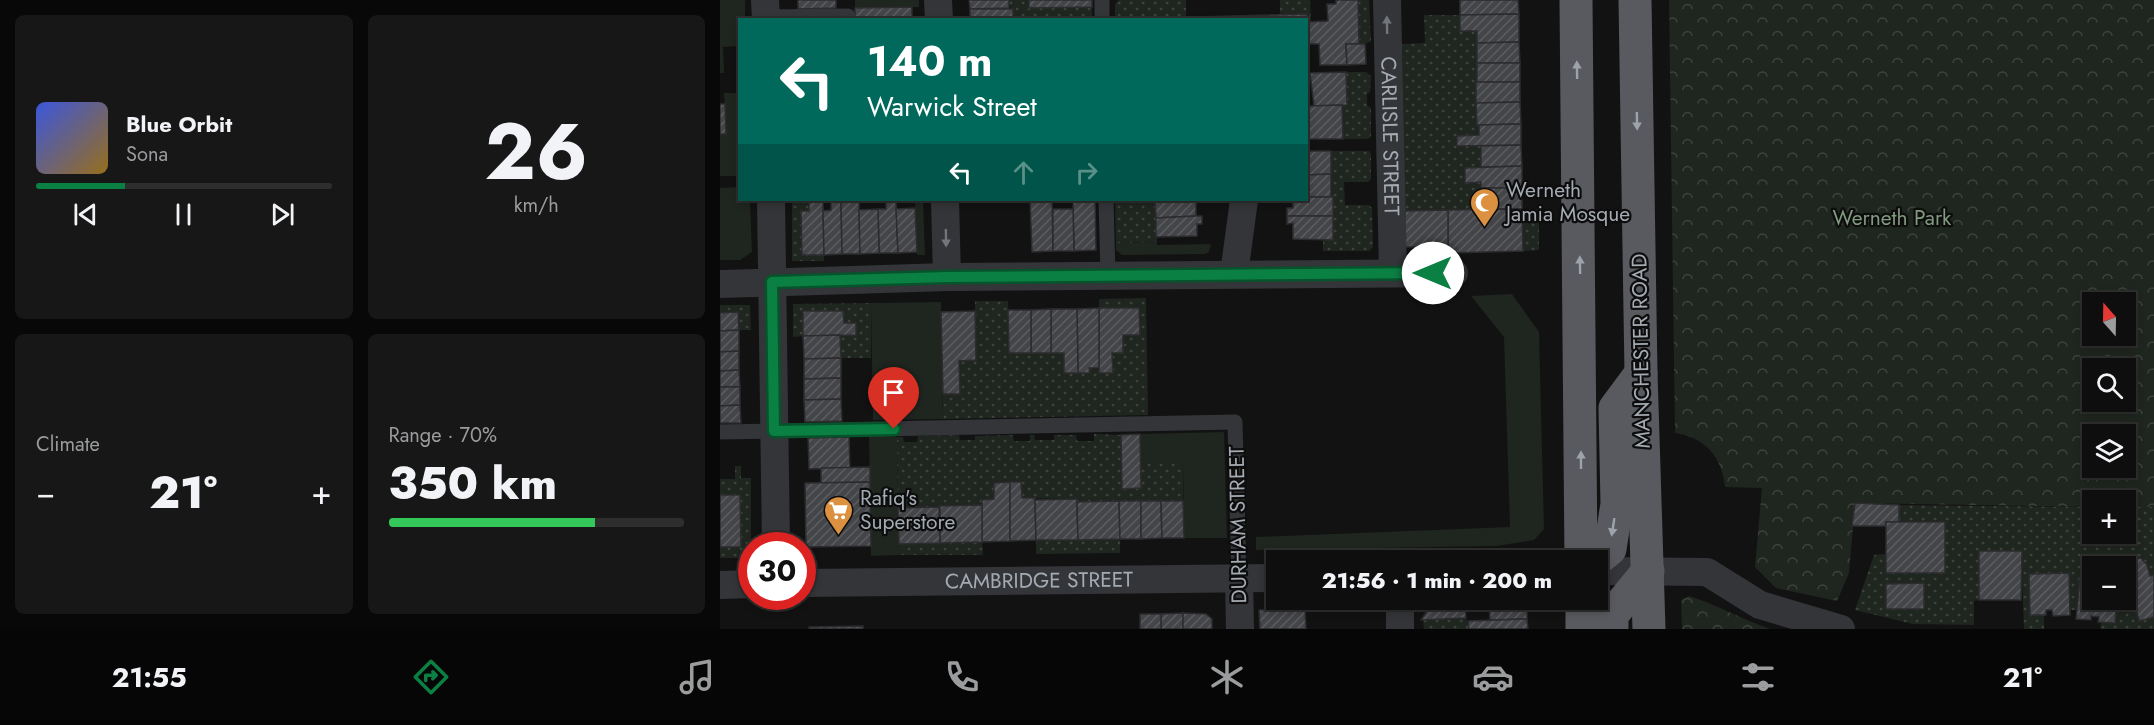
<!DOCTYPE html>
<html lang="en">
<head>
<meta charset="utf-8">
<style>
  :root { --surface:#0e0e0e; --page:#171717; --text:#f1f3f6; --muted:#9b9c9e; --line:#2e2e2e; --accent:#0b8043 }
  body { margin:0; font-family:Jost,sans-serif; background:var(--page); color:var(--text); height:100vh; display:flex; flex-direction:column; font-size:22px; white-space:nowrap }
  * { box-sizing:border-box; margin:0 }
  p { font-size:20px; color:var(--muted) }
  .icon { flex:none; width:33px; height:33px; fill:none; stroke:currentColor; stroke-width:2; stroke-linecap:round; stroke-linejoin:round }
  .map { position:relative; flex:1; overflow:hidden }
  .sheet { display:flex; flex-direction:column; gap:15px; padding:15px; background:#080808; width:720px }
  .sheet>* { flex:none }
  .top-card { position:absolute; left:18px; top:18px; width:570px; height:183px; border-radius:0px; box-shadow:0 3px 9px #0003,0 0 0 2px var(--line); background:#00695c; color:#fff; overflow:hidden }
  .needle { width:39px; rotate:340deg }
  .buttons { position:absolute; left:1362px; top:292px; display:grid; gap:12px }
  .buttons a { display:grid; place-items:center; width:54px; height:54px; border-radius:0px; background:var(--surface); box-shadow:0 3px 9px #0003,0 0 0 2px var(--line); font-size:30px }
  .speed { position:absolute; left:18px; top:532px; display:flex; gap:12px; font-size:30px; font-weight:700; text-align:center }
  .speed>* { display:grid; place-content:center; width:78px; height:78px; border-radius:50%; background:var(--surface); box-shadow:0 3px 9px #0003,0 0 0 2px var(--line); line-height:1 }
  .speed .limit { border:9px solid #d22; background:#fff; color:#111 }
  .pin { position:absolute; display:grid; place-items:center; width:51px; height:51px; color:#fff; margin:-62px -26px; border-radius:50% 50% 50% 0; rotate:-45deg; box-shadow:0 0 6px #0007 }
  .pin .icon { rotate:45deg }
  .me { position:absolute; width:66px; margin:-33px; rotate:270deg; stroke-linejoin:round; filter:drop-shadow(0 0 4px #0008) }
  .turn { display:flex; align-items:center; gap:21px; height:126px; padding:0 30px; font-size:27px }
  .turn .icon { width:78px; height:78px; stroke-width:2.5 }
  .turn b { display:block; font-size:42px; line-height:51px }
  .lanes { display:flex; align-items:center; height:57px; padding:0 30px; background:#0003; justify-content:center; gap:30px; direction:ltr }
  .lanes .off { opacity:.35 }
  .big { font-size:45px; font-weight:800; line-height:1.1 }
  .sheet .tile { flex:1; display:flex; flex-direction:column; justify-content:center; gap:9px; min-width:0; padding:0 21px; border-radius:9px; background:var(--page) }
  .sheet .dial { align-items:center; gap:0 }
  .dial b { font-size:78px; line-height:1 }
  .song { display:flex; align-items:center; gap:18px }
  .cover { width:72px; height:72px; border-radius:9px; background:linear-gradient(135deg,hsl(230 70% 55%),hsl(40 70% 35%)) }
  .played { height:6px; border-radius:3px; background:linear-gradient(90deg,var(--accent) 30%,var(--line) 30%) }
  .keys { display:flex; justify-content:space-around; direction:ltr }
  .heat { display:flex; justify-content:space-between; align-items:center; font-size:33px; direction:ltr }
  .charge { height:9px; border-radius:4px; background:linear-gradient(90deg,#34c759 70%,var(--line) 0) }
  .sheet .tiles { flex:1; display:grid; gap:15px; grid-template-columns:repeat(2,1fr) }
  .trip { position:absolute; left:546px; top:550px; width:342px; height:60px; border-radius:0px; background:var(--surface); box-shadow:0 3px 9px #0003,0 0 0 2px var(--line); font-weight:800; line-height:60px; text-align:center }
  .dock { display:flex; height:96px; justify-content:space-around; align-items:center; background:#060606; color:var(--muted) }
  .dock .icon { width:42px; height:42px }
  .dock .active { color:var(--accent) }
  .dock b { font-size:27px; color:var(--text) }
  main { display:flex; flex:1; min-height:0 }
  .map>svg:first-child { display:block }
  .grass { fill:#1f251f }
  .forest { fill:url(#forest-crowns); fill-rule:evenodd }
  .garden { fill:url(#garden-dots); fill-rule:evenodd }
  .building { fill:url(#building-hatch); stroke:#2c2c2f; stroke-width:1.5 }
  .lines { fill:none; stroke-linecap:round; stroke-linejoin:round }
  .service { stroke:#333538; stroke-width:15 }
  .minor { stroke:#333538; stroke-width:28 }
  .trunk { stroke:#585a5f; stroke-width:33 }
  .oneway { fill:#72767b }
  .oneway2 { fill:#9da3aa }
  .route-casing { stroke:#07532c; stroke-width:15 }
  .route { stroke:#0b8043; stroke-width:10 }
  .labels { text-anchor:middle; stroke-width:4.5; stroke-linejoin:round; paint-order:stroke }
  .street-label { font-size:21px; fill:#a5abb2; stroke:#0d0d0e }
  .poi-label { font-size:21px; fill:#a5abb2; stroke:#0d0d0e; text-anchor:start }
  .park-label { font-size:21px; fill:#809b7e; stroke:#0d0d0e }
</style>
</head>
<body>
<main>
<section class="sheet">
<div class="tiles">
<div class="tile">
<div class="song"><i class="cover"></i><div><b>Blue Orbit</b><p>Sona</p></div></div>
<div class="played"></div>
<div class="keys"><svg class="icon" aria-label="previous" viewBox="0 0 24 24"><path d="M18 5L8 12l10 7zM5 5v14"/></svg><svg class="icon" aria-label="pause" viewBox="0 0 24 24"><path d="M8 5v14M16 5v14"/></svg><svg class="icon" aria-label="next" viewBox="0 0 24 24"><path d="M6 5l10 7-10 7zM19 5v14"/></svg></div>
</div>
<div class="tile dial"><b>26</b><p>km/h</p></div>
<div class="tile"><p>Climate</p>
<div class="heat"><a>−</a><b class="big">21°</b><a>+</a></div>
</div>
<div class="tile"><p>Range · 70%</p><b class="big">350 km</b><div class="charge"></div></div>
</div>
</section>
<div class="map">
<svg width="1434" height="629" viewBox="0 0 1434 629">
  <defs>
    <pattern id="forest-crowns" width="20" height="18" patternUnits="userSpaceOnUse" patternTransform="scale(1.5)"><rect width="20" height="18" fill="#1f251f"/><path d="M2 6a3 3 0 1 1 6 0M12 15a3 3 0 1 1 6 0" fill="none" stroke="#3d423d"/></pattern>
    <pattern id="garden-dots" width="8" height="8" patternUnits="userSpaceOnUse" patternTransform="scale(1.5)"><rect width="8" height="8" fill="#1f251f"/><path d="M2 2h.1M6 6h.1" fill="none" stroke="#3d423d" stroke-width="1.8" stroke-linecap="round"/></pattern>
    <pattern id="building-hatch" width="6" height="6" patternUnits="userSpaceOnUse" patternTransform="scale(1.5)"><rect width="6" height="6" fill="#444548"/><path d="M-1 1l2-2M0 6l6-6M5 7l2-2" fill="none" stroke="#5c5d60"/></pattern>
  </defs>
  <rect width="100%" height="100%" fill="#121213"/>
  <!-- grass -->
  <g class="grass">
    <polygon points="0,0 25,0 25,19 20,20 19,46 3,47 4,73 0,73"/>
    <polygon points="135,0 199,0 199,7 135,8"/>
    <polygon points="4,93 19,93 19,176 0,176 0,134 6,134"/>
    <polygon points="19,187 20,200 30,200 32,252 20,260 0,260 0,188"/>
    <polygon points="195,200 203,200 205,255 197,255"/>
    <polygon points="437,242 437,245 491,244 489,252 485,254 402,255 396,250 396,243"/>
    <polygon points="792,294 819,332 824,529 814,540 777,546 536,550 536,537 790,527 784,337 751,296"/>
    <polygon points="221,302 223,419 153,420 151,303"/>
    <polygon points="504,432 507,538 464,538 463,462 421,462 420,434"/>
    <polygon points="149,436 177,437 179,555 151,556"/>
  </g>
  <!-- forest -->
  <g class="forest">
    <path d="M949 0H1434V507H1406V501H1372V507L1135 503 1129 573 1117 601 1056 588 1035 567 1042 488 1005 487C1002 457 985 437 955 433ZM1372 303H1406V336H1372ZM1372 369H1406V402H1372ZM1372 435H1406V468H1372Z"/>
    <path d="M969 596C997 605 1022 619 1050 629H962L961 600Z"/>
  </g>
  <!-- garden -->
  <g class="garden">
    <polygon points="289,0 309,0 310,8 372,7 372,19 293,19"/>
    <polygon points="399,0 466,0 466,17 477,17 477,19 395,19 395,4"/>
    <polygon points="560,0 590,0 591,22 587,22 587,15 560,15"/>
    <polygon points="638,0 649,0 651,42 639,44"/>
    <polygon points="704,15 740,15 740,31 757,31 757,125 759,125 759,135 737,146 761,146 761,167 745,168 745,183 761,182 761,209 685,211 682,44 705,43"/>
    <polygon points="626,72 646,72 651,76 650,92 647,94 647,105 651,108 651,137 648,139 623,139 622,105 627,104"/>
    <polygon points="611,151 649,151 651,154 651,179 648,182 624,182 625,205 649,205 652,208 653,247 649,251 603,251 603,239 613,239"/>
    <polygon points="72,200 89,200 89,211 81,211 104,255 104,261 72,261"/>
    <polygon points="395,200 435,200 437,242 396,243"/>
    <polygon points="802,209 819,209 819,250 803,251"/>
    <polygon points="426,298 428,415 223,419 223,394 240,394 239,361 256,360 255,301 288,301 289,353 344,353 344,373 369,373 369,368 393,372 392,353 403,353 403,335 420,335 419,308 379,308 379,299"/>
    <polygon points="151,303 151,358 121,358 120,335 136,335 135,323 124,323 123,311 83,312 83,336 73,337 73,304"/>
    <polygon points="0,305 30,305 31,330 19,330 18,312 0,313"/>
    <polygon points="374,434 401,435 402,489 421,488 421,462 463,461 463,501 357,502 357,499 302,498 301,482 274,483 274,499 262,500 262,505 178,508 177,437 183,437 184,442 197,442 198,436 239,435 240,440 255,440 255,436 293,435 294,441 310,441 310,435 314,435 315,440 334,440 334,435 356,435 357,441 374,441"/>
    <polygon points="15,466 21,466 21,478 31,478 31,558 0,558 0,547 21,546 20,495 0,495 0,479 15,479"/>
    <path d="M1179 505 1372 507V534H1406V507H1434V575L1430 576 1427 565 1421 558 1410 560 1406 567 1419 621 1434 617V629H1380L1381 622 1395 623 1397 600H1406V567H1372V578L1360 577 1357 610H1350L1349 573 1309 574 1310 615H1324V629H1304L1301 551H1259V600L1254 601V625L1193 624 1135 610 1154 555 1166 554V573H1225V522H1179ZM1203 583 1204 608 1166 609V584Z"/>
    <polygon points="400,539 400,553 316,554 316,540"/>
    <polygon points="262,542 263,555 179,555 179,544"/>
    <polygon points="746,618 749,629 704,629 703,620"/>
  </g>
  <!-- building -->
  <g class="building">
    <polygon points="78,0 116,0 116,8 78,9"/>
    <polygon points="249,0 289,0 289,8 250,9"/>
    <polygon points="309,0 372,0 372,7 309,8"/>
    <polygon points="616,0 638,0 639,44 626,44 627,65 600,65 599,44 587,44 587,22 608,21 607,4 616,4"/>
    <polygon points="740,0 798,0 799,14 740,15"/>
    <polygon points="192,7 192,20 135,20 135,8"/>
    <rect x="250" y="9" width="43" height="11"/>
    <polygon points="587,14 587,50 586,20 549,20 549,15"/>
    <polygon points="799,14 799,42 757,43 757,31 740,31 740,15"/>
    <polygon points="549,15 549,20 514,20 514,16"/>
    <polygon points="514,16 514,20 477,20 477,17"/>
    <polygon points="799,42 800,63 757,63 757,43"/>
    <polygon points="626,44 645,44 646,64 627,65"/>
    <rect x="757" y="63" width="43" height="19"/>
    <polygon points="626,72 627,105 594,106 590,73"/>
    <polygon points="756,82 800,82 800,102 756,103"/>
    <polygon points="800,102 801,124 757,125 756,103"/>
    <polygon points="0,104 5,104 6,134 0,134"/>
    <polygon points="622,105 623,139 587,139 589,106"/>
    <polygon points="801,124 801,145 737,146 737,136 759,135 759,125"/>
    <polygon points="801,145 802,166 761,167 761,146"/>
    <polygon points="586,151 611,151 611,174 586,175"/>
    <polygon points="802,166 802,188 761,188 761,182 745,183 745,168"/>
    <polygon points="611,174 611,197 586,197 586,175"/>
    <rect x="761" y="188" width="41" height="21"/>
    <polygon points="586,197 613,197 613,216 567,216 567,208 573,208 573,200 586,200"/>
    <polygon points="89,200 103,200 104,255 82,255 81,211 89,211"/>
    <polygon points="111,200 121,200 122,254 104,255 103,211 111,210"/>
    <polygon points="121,200 139,200 140,254 122,254"/>
    <polygon points="166,200 176,200 178,253 159,253 158,209 166,209"/>
    <polygon points="310,200 332,200 333,251 312,252"/>
    <polygon points="353,200 375,200 376,250 354,251"/>
    <polygon points="435,200 476,200 476,216 436,218"/>
    <polygon points="195,208 197,252 178,253 176,209"/>
    <polygon points="158,209 159,253 140,254 139,210"/>
    <polygon points="333,209 353,209 354,251 333,251"/>
    <polygon points="802,209 803,251 728,253 728,210"/>
    <polygon points="728,210 728,247 685,247 685,211"/>
    <polygon points="476,216 482,216 482,224 477,224 477,236 436,237 436,218"/>
    <polygon points="567,216 613,216 613,240 573,239 573,223 567,224"/>
    <polygon points="379,308 419,308 420,335 403,335 403,353 392,353 393,373 379,373"/>
    <polygon points="379,308 379,368 369,368 370,373 358,373 357,309"/>
    <polygon points="331,309 357,309 358,373 344,373 344,353 331,353"/>
    <polygon points="331,309 331,353 311,353 311,310"/>
    <polygon points="288,310 311,310 311,353 289,353"/>
    <polygon points="83,311 123,311 124,323 136,323 136,335 83,336"/>
    <polygon points="255,311 256,360 239,361 240,394 223,394 221,312"/>
    <polygon points="18,312 19,330 0,331 0,313"/>
    <polygon points="19,330 19,351 0,352 0,331"/>
    <polygon points="120,335 121,358 84,359 83,336"/>
    <polygon points="19,351 19,370 0,371 0,352"/>
    <polygon points="121,358 121,378 84,379 84,359"/>
    <polygon points="19,370 20,387 0,387 0,371"/>
    <polygon points="121,378 121,399 84,400 84,379"/>
    <polygon points="0,387 20,387 20,405 0,406"/>
    <polygon points="121,399 122,421 85,422 84,400"/>
    <polygon points="20,405 21,423 0,423 0,406"/>
    <polygon points="420,434 421,488 402,489 401,435"/>
    <polygon points="129,437 130,468 89,469 88,438"/>
    <polygon points="150,467 150,482 101,483 101,468"/>
    <polygon points="150,482 151,546 86,547 85,483"/>
    <polygon points="290,482 290,541 262,542 262,500 274,499 274,483"/>
    <polygon points="290,482 301,482 302,498 315,498 316,540 290,541"/>
    <polygon points="0,495 20,495 21,547 0,547"/>
    <polygon points="357,499 358,540 316,540 315,500"/>
    <polygon points="399,501 400,539 358,540 357,502"/>
    <polygon points="399,501 421,501 421,539 400,539"/>
    <polygon points="421,501 441,501 442,538 421,539"/>
    <polygon points="441,501 463,501 464,538 442,538"/>
    <polygon points="1135,503 1179,505 1179,522 1166,522 1166,526 1132,526"/>
    <polygon points="262,505 262,542 220,543 220,506"/>
    <polygon points="219,507 220,543 179,544 178,508"/>
    <rect x="1166" y="522" width="59" height="51"/>
    <polygon points="1259,551 1302,551 1301,600 1259,600"/>
    <polygon points="1421,558 1427,565 1430,576 1434,575 1434,617 1419,621 1406,566 1410,560"/>
    <polygon points="1349,573 1350,615 1333,616 1332,610 1326,610 1326,615 1310,615 1309,574"/>
    <polygon points="1360,577 1372,578 1372,600 1397,600 1395,623 1378,622 1379,617 1371,616 1371,620 1356,619"/>
    <polygon points="1204,583 1204,609 1166,609 1166,584"/>
    <polygon points="745,600 746,618 701,620 714,601"/>
    <polygon points="769,600 807,600 807,619 770,620"/>
    <polygon points="585,609 586,629 540,629 539,610"/>
    <polygon points="463,613 463,629 441,629 441,614"/>
    <polygon points="463,613 486,614 492,619 492,629 463,629"/>
    <rect x="420" y="614" width="21" height="15"/>
    <polygon points="807,619 808,629 749,629 748,621"/>
    <polygon points="143,626 143,629 89,629 89,627"/>
  </g>
  <g class="lines">
    <!-- service -->
    <g class="service">
      <polyline points="382,0 382,20"/>
      <polyline points="46,17 128,16 128,20"/>
      <polyline points="386,200 388,275"/>
      <polyline points="0,432 515,422 519,578"/>
    </g>
    <!-- minor -->
    <g class="minor">
      <polyline points="45,0 46,20"/>
      <polyline points="218,0 219,20"/>
      <path id="s1" d="M667 0 673 272"/>
      <polyline points="51,200 56,546"/>
      <polyline points="225,200 227,277"/>
      <polyline points="514,274 524,200"/>
      <polyline points="0,284 227,277 734,273"/>
      <polyline points="878,571 987,572 1040,605 1121,629"/>
      <polyline points="519,578 520,629"/>
      <path id="s2" d="M82 583 556 578"/>
      <polyline points="0,585 32,584"/>
      <polyline points="680,600 680,629"/>
    </g>
    <!-- trunk -->
    <g class="trunk">
      <polyline points="856,0 861,561"/>
      <polyline points="915,0 921,373 929,629"/>
      <polyline points="875,561 890,549 897,504 895,408 921,373"/>
      <polyline points="862,600 862,629"/>
      <polyline points="892,629 892,615 928,571"/>
    </g>
  </g>
  <!-- one-way arrows -->
  <defs><path id="oneway-solid" d="M-6-.8H1V-3.2L6.5 0L1 3.2V.8H-6Z" transform="scale(1.5)"/></defs>
  <g class="oneway">
    <use href="#oneway-solid" transform="translate(667 25) rotate(-91)"/>
    <use href="#oneway-solid" transform="translate(226 238) rotate(89)"/>
  </g>
  <g class="oneway2">
    <use href="#oneway-solid" transform="translate(857 70) rotate(-91)"/>
    <use href="#oneway-solid" transform="translate(917 121) rotate(89)"/>
    <use href="#oneway-solid" transform="translate(860 265) rotate(-91)"/>
    <use href="#oneway-solid" transform="translate(861 460) rotate(-90)"/>
    <use href="#oneway-solid" transform="translate(893 527) rotate(99)"/>
  </g>
  <g class="lines">
    <defs>
      <polyline id="route" points="174,429 54,431 52,282 227,277 713,273"/>
    </defs>
    <!-- route casing -->
    <use href="#route" class="route-casing"/>
    <!-- route -->
    <use href="#route" class="route"/>
  </g>
  <!-- icons -->
  <defs>
    <symbol id="mosque-pin" viewBox="-11 -11 22 30"><path d="M0 17L-7.5 6A9.5 9.5 0 1 1 7.5 6Z" fill="#dc9141" stroke="#0d0d0e"/><path d="M3.5-4.9A6 6 0 1 0 3.5 4.9A5 5 0 1 1 3.5-4.9Z" fill="#fff"/></symbol>
    <symbol id="supermarket-pin" viewBox="-11 -11 22 30"><path d="M0 17L-7.5 6A9.5 9.5 0 1 1 7.5 6Z" fill="#dc9141" stroke="#0d0d0e"/><path d="M-6-5.5h2.5l.6 2H6L4.5 2H-2.5L-4.4-4H-6ZM-1.5 3.2a1.3 1.3 0 1 0 .1 0ZM3 3.2a1.3 1.3 0 1 0 .1 0Z" fill="#fff"/></symbol>
  </defs>
  <g fill-rule="evenodd">
    <use href="#mosque-pin" x="748" y="186" width="33" height="45"/>
    <use href="#supermarket-pin" x="102" y="494" width="33" height="45"/>
  </g>
  <g class="labels">
    <!-- street labels -->
    <g class="street-label">
      <text dy="7" stroke="none"><textPath href="#s1" startOffset="136">CARLISLE STREET</textPath></text>
      <text transform="translate(921 351) rotate(-91)" y="7">MANCHESTER ROAD</text>
      <text transform="translate(518 525) rotate(-91)" y="7">DURHAM STREET</text>
      <text dy="7" stroke="none"><textPath href="#s2" startOffset="237">CAMBRIDGE STREET</textPath></text>
    </g>
    <!-- poi labels -->
    <g class="poi-label">
      <text x="786" y="197">Werneth<tspan x="786" dy="24">Jamia Mosque</tspan></text>
      <text x="140" y="505">Rafiq's<tspan x="140" dy="24">Superstore</tspan></text>
    </g>
    <!-- park labels -->
    <g class="park-label">
      <text x="1172" y="225">Werneth Park</text>
    </g>
  </g>
</svg>
<div class="buttons">
<a><svg class="needle" viewBox="-14 -14 28 28"><path d="M0-13l5 13h-10z" fill="#e53935"/><path d="M0 13l5-13h-10z" fill="#9b9c9e"/></svg></a>
<a><svg class="icon" aria-label="search" viewBox="0 0 24 24"><circle cx="10" cy="10" r="6"/><path d="M15 15l6 6"/></svg></a>
<a><svg class="icon" aria-label="layers" viewBox="0 0 24 24"><path d="M12 4l9 5-9 5-9-5zM3 14l9 5 9-5"/></svg></a>
<a>+</a>
<a>−</a>
</div>
<div class="speed"><div class="limit">30</div></div>
<div class="pin" style="left:174px;top:429px;background:#d93025"><svg class="icon" aria-label="arrive" viewBox="0 0 24 24"><path d="M6 21V4h12l-3 4 3 4H6"/></svg></div>
<svg class="me" style="left:713px;top:273px" viewBox="-20 -20 40 40"><circle r="19" fill="#fff"/><path d="M0-13L10 11 0 6-10 11z" fill="#0b8043"/></svg>
<div class="trip">21:56 · 1 min · 200 m</div>
<div class="top-card">
<div class="turn"><svg class="icon" aria-label="left" viewBox="0 0 24 24"><path d="M17 20v-9H6M10 6l-5 5 5 5"/></svg><div><b>140 m</b>Warwick Street</div></div>
<div class="lanes"><svg class="icon" aria-label="left" viewBox="0 0 24 24"><path d="M17 20v-9H6M10 6l-5 5 5 5"/></svg><svg class="icon off" aria-label="ahead" viewBox="0 0 24 24"><path d="M12 20V5M6 11l6-6 6 6"/></svg><svg class="icon off" aria-label="right" viewBox="0 0 24 24"><path d="M7 20v-9h11M14 6l5 5-5 5"/></svg></div>
</div>
</div>
</main>
<nav class="dock">
<b>21:55</b>
<svg class="icon active" aria-label="directions" viewBox="0 0 24 24"><path d="M12 3l9 9-9 9-9-9zM9 14v-3h6M13 9l2 2-2 2"/></svg>
<svg class="icon" aria-label="music" viewBox="0 0 24 24"><path d="M9 18V5l10-2v13"/><circle cx="6" cy="18" r="3"/><circle cx="16" cy="16" r="3"/></svg>
<svg class="icon" aria-label="phone" viewBox="0 0 24 24"><path d="M5 4h4l2 5-3 2q2 4 5 5l2-3 5 2v4C11 20 4 13 5 4z"/></svg>
<svg class="icon" aria-label="climate" viewBox="0 0 24 24"><path d="M12 3v18M4 7l16 10M4 17L20 7"/></svg>
<svg class="icon" aria-label="car" viewBox="0 0 24 24"><path d="M5 17H2v-5l4-1 3-4h7l3 4 3 1v5h-3M9 17h6M6 11h13"/><circle cx="7" cy="17" r="2"/><circle cx="17" cy="17" r="2"/></svg>
<svg class="icon" aria-label="filters" viewBox="0 0 24 24"><path d="M4 7h16M4 17h16"/><circle cx="9" cy="7" r="2"/><circle cx="15" cy="17" r="2"/></svg>
<b>21°</b>
</nav>
</body>
</html>
